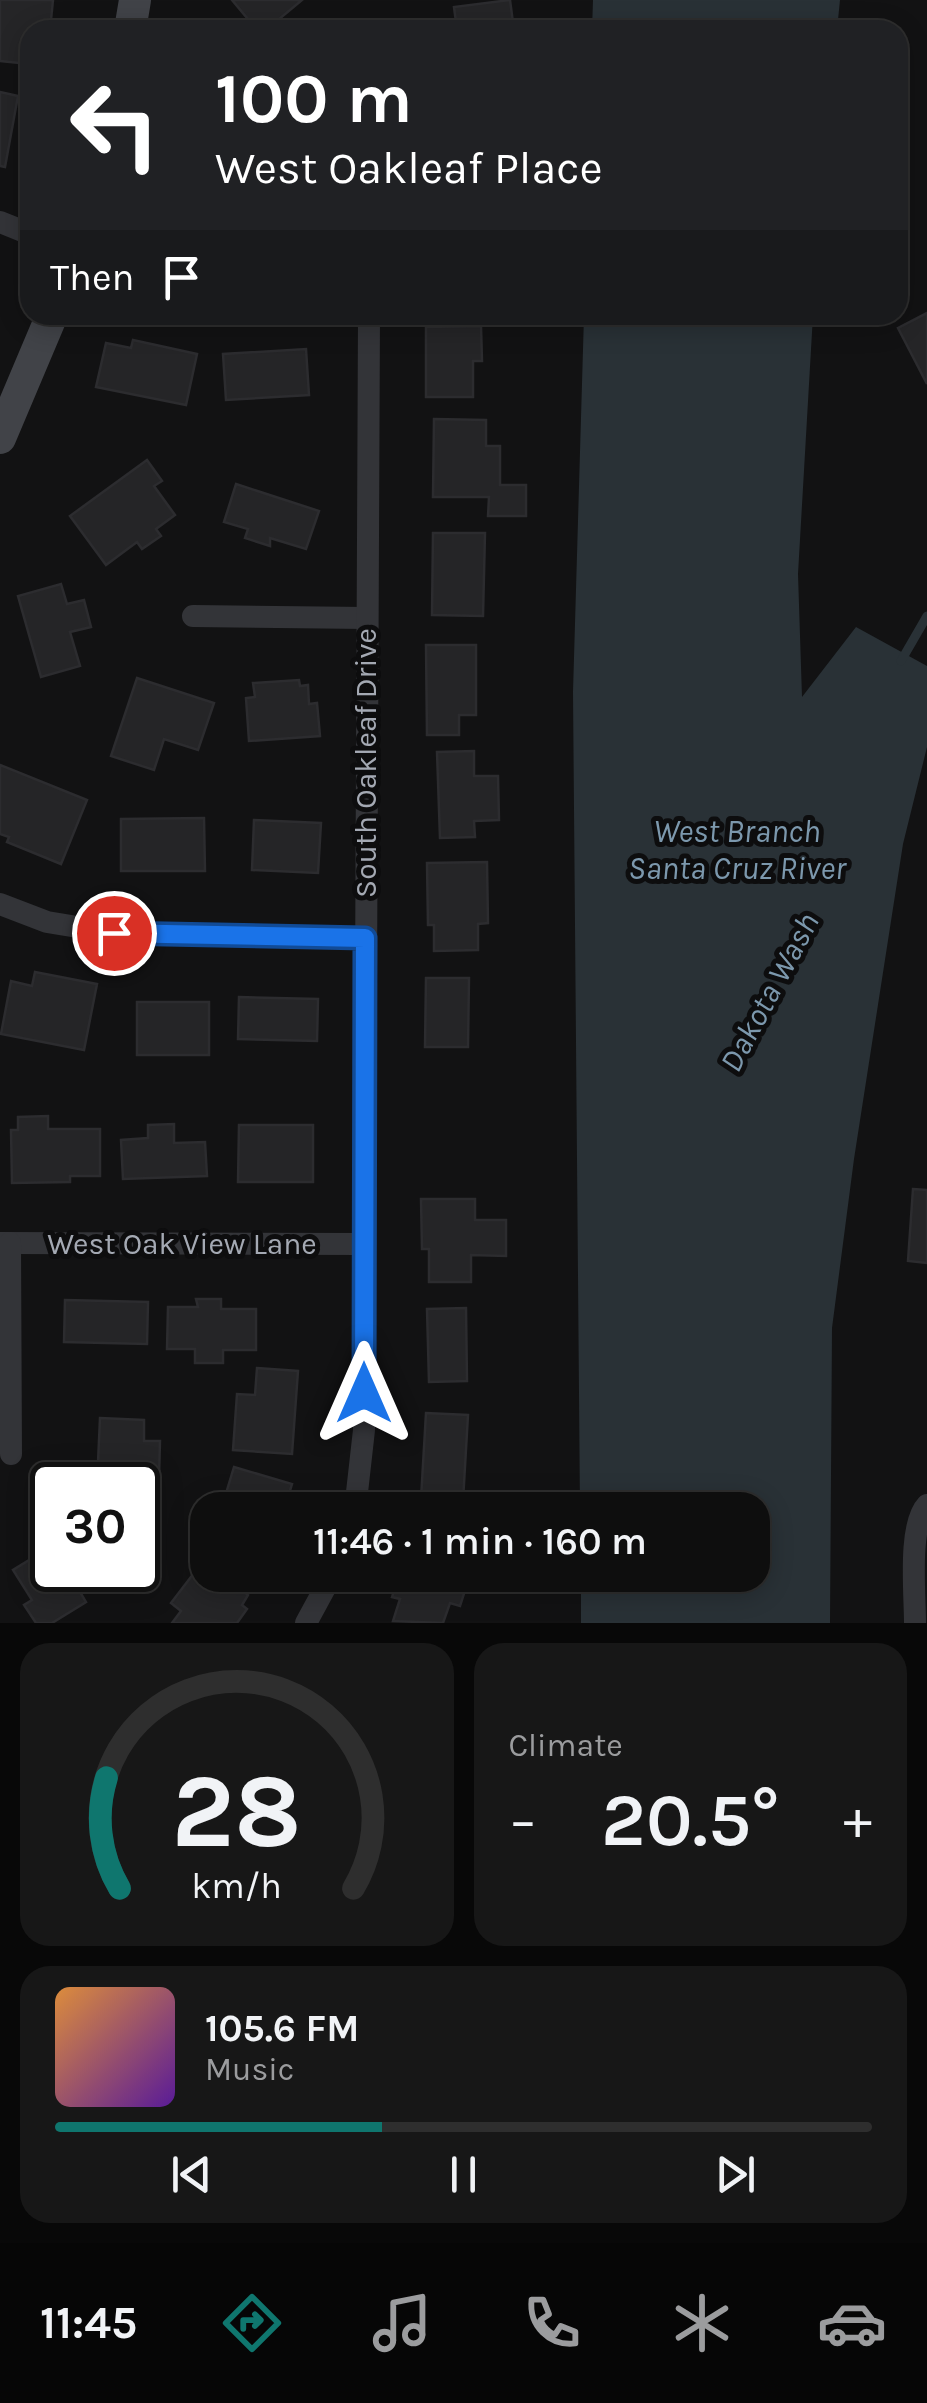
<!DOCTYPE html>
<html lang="en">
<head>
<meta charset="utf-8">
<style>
  :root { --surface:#0e0e0e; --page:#171717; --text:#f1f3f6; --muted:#9b9c9e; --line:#2e2e2e; --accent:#0f766e }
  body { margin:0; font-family:Karla,sans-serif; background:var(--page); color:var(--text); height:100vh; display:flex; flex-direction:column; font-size:38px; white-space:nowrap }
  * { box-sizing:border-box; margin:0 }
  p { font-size:32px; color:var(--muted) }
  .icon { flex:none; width:55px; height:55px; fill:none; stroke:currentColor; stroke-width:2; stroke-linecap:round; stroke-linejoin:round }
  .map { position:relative; height:1623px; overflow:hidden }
  .sheet { display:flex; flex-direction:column; gap:20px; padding:20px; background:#080808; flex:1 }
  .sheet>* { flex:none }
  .guide { position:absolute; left:20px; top:20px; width:888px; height:305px; border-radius:30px; box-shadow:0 5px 25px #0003,0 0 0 2px var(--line); background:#202124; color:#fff; overflow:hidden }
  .speed { position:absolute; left:30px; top:1462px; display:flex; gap:20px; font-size:50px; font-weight:700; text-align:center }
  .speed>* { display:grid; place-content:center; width:130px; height:130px; border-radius:50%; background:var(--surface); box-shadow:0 5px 25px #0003,0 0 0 2px var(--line); line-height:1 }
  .speed .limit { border:5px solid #111; border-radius:15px; background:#fff; color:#111 }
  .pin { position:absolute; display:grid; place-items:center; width:85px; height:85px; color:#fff; margin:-42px; border:5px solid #fff; border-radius:50%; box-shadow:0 2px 10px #0007 }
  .me { position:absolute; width:110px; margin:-55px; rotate:0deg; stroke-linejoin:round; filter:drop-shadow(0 0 8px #0008) }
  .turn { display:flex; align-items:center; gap:35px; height:210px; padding:0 30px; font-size:45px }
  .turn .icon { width:130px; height:130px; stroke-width:2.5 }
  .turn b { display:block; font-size:70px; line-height:85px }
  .then { display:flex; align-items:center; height:95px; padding:0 30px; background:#0003; gap:20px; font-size:38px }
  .big { font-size:75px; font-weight:600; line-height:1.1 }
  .sheet .tile { flex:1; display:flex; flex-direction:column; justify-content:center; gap:15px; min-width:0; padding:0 35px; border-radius:30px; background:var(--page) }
  .sheet .dial { align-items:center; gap:0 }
  .dial svg { height:260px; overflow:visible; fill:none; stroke:var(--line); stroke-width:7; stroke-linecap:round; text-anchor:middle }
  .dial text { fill:var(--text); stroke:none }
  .song { display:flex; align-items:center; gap:30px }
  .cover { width:120px; height:120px; border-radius:15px; background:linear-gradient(135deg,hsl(30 70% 55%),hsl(270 70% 35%)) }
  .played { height:10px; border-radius:5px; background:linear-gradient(90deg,var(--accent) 40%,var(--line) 40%) }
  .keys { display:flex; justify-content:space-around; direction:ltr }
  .heat { display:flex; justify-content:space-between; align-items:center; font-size:55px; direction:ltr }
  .sheet .tiles { flex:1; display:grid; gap:20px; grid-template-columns:1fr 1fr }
  .tile:last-child { grid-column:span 2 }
  .trip { position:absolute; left:190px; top:1492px; width:580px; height:100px; border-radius:30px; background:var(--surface); box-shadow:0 5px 25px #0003,0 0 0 2px var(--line); font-weight:600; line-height:100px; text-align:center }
  .tab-bar { display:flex; height:160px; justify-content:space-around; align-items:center; background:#060606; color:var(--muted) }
  .tab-bar .icon { width:70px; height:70px }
  .tab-bar .active { color:var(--accent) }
  .tab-bar b { font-size:45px; color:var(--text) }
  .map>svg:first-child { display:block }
  .water { fill:#293136 }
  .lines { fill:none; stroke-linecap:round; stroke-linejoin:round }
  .stream { stroke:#293136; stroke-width:9 }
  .building { fill:#252527; stroke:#2c2c2f; stroke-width:2.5 }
  .street { stroke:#333438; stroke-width:22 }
  .secondary { stroke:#414348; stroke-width:32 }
  .route-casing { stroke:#114b97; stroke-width:25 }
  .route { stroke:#1a73e8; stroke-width:18 }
  .labels { text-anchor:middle; stroke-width:10; stroke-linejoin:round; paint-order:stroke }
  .street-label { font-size:30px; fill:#a4a9b3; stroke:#0d0d0e }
  .water-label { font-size:32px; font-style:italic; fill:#7c98ad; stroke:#0d0d0e }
</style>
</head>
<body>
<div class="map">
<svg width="927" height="1623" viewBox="0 0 927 1623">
  <rect width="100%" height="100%" fill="#121213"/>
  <!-- water -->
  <g class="water">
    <polygon points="593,0 840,0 837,30 592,30"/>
    <polygon points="584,315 813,315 798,574 802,697 856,627 927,666 927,747 903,844 854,1159 832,1328 830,1623 581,1623 581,1575 752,1575 752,1510 580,1510 573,692"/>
  </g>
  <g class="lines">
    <!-- stream -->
    <polyline class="stream" points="901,661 927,616"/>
  </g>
  <!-- building -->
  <g class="building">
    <polygon points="0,0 53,0 50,30 30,30 30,64 0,61"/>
    <polygon points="232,0 302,0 266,30 257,30"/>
    <polygon points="510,0 514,30 457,30 454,7"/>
    <polygon points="0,92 18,96 5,167 0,166"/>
    <polygon points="927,313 927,384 898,328"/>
    <polygon points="481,326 482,361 473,361 473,397 426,397 426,327"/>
    <polygon points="133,340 197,354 186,405 96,387 106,343 131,348"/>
    <polygon points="306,349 309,395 226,400 223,354"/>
    <polygon points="434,419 486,420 486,446 500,446 500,485 526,485 526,516 488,516 489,497 433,497"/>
    <polygon points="147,460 162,481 154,486 175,515 156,529 161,536 142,549 137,542 106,565 70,516"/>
    <polygon points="236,484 319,511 306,549 270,538 270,546 245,538 248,529 224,522"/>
    <polygon points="433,533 485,533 483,616 432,615"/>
    <polygon points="61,584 67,604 84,600 91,627 70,632 80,666 41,677 18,596"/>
    <polygon points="426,645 476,645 476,715 459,715 459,735 427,735"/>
    <polygon points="137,678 214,703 198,750 164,739 154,770 111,756"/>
    <polygon points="299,680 300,686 308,685 309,704 317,703 320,736 249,741 246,698 255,697 253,683"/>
    <polygon points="474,751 474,776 498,776 499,820 474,821 475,837 440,838 437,752"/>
    <polygon points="0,765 87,800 61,864 7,842 9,837 0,834"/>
    <polygon points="204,818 205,871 121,871 121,819"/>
    <polygon points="254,820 321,823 318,873 252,870"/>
    <polygon points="487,862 488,923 478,924 478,950 434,951 434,925 428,925 427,863"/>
    <polygon points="35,972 97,984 84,1050 1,1034 11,981 32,986"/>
    <polygon points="426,978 469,978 468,1047 425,1047"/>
    <polygon points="239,997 318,999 317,1041 238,1039"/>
    <rect x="137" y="1002" width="72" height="53"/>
    <polygon points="48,1116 48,1129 100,1129 100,1176 70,1176 70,1182 12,1183 11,1130 18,1130 18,1117"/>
    <polygon points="174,1124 174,1143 205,1142 207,1176 123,1179 121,1140 148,1138 148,1125"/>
    <polygon points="239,1125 313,1125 313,1182 238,1182"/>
    <polygon points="913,1189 927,1190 927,1263 908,1261"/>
    <polygon points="421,1199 475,1199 475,1220 506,1220 506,1256 471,1255 471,1282 429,1282 429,1249 422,1249"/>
    <polygon points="196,1299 221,1299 221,1309 256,1309 256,1350 223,1350 223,1363 195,1363 195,1349 167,1349 168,1307 198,1307"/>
    <polygon points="65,1300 148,1302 147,1344 64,1342"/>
    <polygon points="466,1308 467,1381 429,1382 427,1309"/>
    <polygon points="257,1368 298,1371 292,1454 233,1450 237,1394 255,1395"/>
    <polygon points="426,1413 468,1415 463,1501 421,1499"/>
    <polygon points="100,1418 144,1420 144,1441 160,1441 159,1478 145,1477 144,1510 138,1509 138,1485 97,1485"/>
    <polygon points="234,1467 292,1484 284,1510 221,1510"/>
    <polygon points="52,1546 52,1570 113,1571 80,1592 86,1602 52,1623 36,1623 24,1605 32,1600 13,1570"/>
    <polygon points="194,1573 207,1583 213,1575 222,1575 248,1595 242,1605 247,1609 237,1623 172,1623 181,1611 171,1603"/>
    <polygon points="399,1575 470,1575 460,1606 450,1603 443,1623 393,1621 400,1599 392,1597"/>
  </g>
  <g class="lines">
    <!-- street -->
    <g class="street">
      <polyline points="0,222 30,234"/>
      <polyline points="193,616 367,618"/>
      <polyline points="0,904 47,922 114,933 365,938"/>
      <polyline points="0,1243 365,1244"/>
      <polyline points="10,1243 11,1454"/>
      <polyline points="355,1510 364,1430 369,315"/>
      <polyline points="306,1623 332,1575"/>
      <path d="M915 1623C915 1594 908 1525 927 1505"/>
    </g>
    <!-- secondary -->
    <g class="secondary">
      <polyline points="130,30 135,0"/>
      <polyline points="0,438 52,315"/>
    </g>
  </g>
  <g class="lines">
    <defs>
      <polyline id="route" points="114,933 365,938 364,1393"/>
    </defs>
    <!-- route casing -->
    <use href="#route" class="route-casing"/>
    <!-- route -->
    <use href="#route" class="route"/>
  </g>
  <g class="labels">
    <!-- street labels -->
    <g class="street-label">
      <text transform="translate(366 763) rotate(-90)" y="10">South Oakleaf Drive</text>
      <text x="182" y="1254">West Oak View Lane</text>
    </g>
    <!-- water labels -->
    <g class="water-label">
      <text x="737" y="842">West Branch<tspan x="737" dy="37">Santa Cruz River</tspan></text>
      <text transform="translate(769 992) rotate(-62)" y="11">Dakota Wash</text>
    </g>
  </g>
</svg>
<div class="speed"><div class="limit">30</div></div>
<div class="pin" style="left:114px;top:933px;background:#d93025"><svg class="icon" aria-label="arrive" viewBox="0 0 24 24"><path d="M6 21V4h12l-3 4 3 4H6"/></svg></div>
<svg class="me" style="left:364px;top:1393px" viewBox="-20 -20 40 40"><path d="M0-17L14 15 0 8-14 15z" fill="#1a73e8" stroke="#fff" stroke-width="4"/></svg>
<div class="trip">11:46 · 1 min · 160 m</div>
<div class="guide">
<div class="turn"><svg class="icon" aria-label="left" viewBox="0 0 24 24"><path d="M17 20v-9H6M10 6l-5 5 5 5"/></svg><div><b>100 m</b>West Oakleaf Place</div></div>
<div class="then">Then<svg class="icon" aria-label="arrive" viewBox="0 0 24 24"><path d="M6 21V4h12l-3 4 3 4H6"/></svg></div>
</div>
</div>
<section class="sheet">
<div class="tiles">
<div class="tile dial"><svg viewBox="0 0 100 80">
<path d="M14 69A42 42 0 1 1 86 69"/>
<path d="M14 69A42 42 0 0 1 10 35" stroke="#0f766e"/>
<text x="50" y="56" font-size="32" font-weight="700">28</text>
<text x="50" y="72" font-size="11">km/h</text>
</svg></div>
<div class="tile"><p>Climate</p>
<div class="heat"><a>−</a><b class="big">20.5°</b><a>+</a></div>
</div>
<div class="tile">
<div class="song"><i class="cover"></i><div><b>105.6 FM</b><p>Music</p></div></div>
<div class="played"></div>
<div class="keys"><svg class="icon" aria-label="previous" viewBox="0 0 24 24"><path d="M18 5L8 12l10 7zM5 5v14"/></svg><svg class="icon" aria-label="pause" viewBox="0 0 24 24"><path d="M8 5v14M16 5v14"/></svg><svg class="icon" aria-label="next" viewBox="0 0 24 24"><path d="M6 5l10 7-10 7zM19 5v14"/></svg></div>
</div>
</div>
</section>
<nav class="tab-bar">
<b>11:45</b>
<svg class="icon active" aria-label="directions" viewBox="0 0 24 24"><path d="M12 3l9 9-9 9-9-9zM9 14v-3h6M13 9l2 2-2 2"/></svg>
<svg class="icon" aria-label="music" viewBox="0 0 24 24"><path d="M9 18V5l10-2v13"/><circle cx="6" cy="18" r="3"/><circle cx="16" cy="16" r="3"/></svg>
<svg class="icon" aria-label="phone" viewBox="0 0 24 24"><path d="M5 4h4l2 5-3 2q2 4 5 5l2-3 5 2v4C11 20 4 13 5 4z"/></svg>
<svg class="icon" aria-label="climate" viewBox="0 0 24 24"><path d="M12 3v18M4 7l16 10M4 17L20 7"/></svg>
<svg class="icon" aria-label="car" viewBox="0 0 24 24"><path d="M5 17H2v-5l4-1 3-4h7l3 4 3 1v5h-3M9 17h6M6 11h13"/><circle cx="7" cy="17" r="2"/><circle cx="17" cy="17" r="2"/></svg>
</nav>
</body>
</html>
